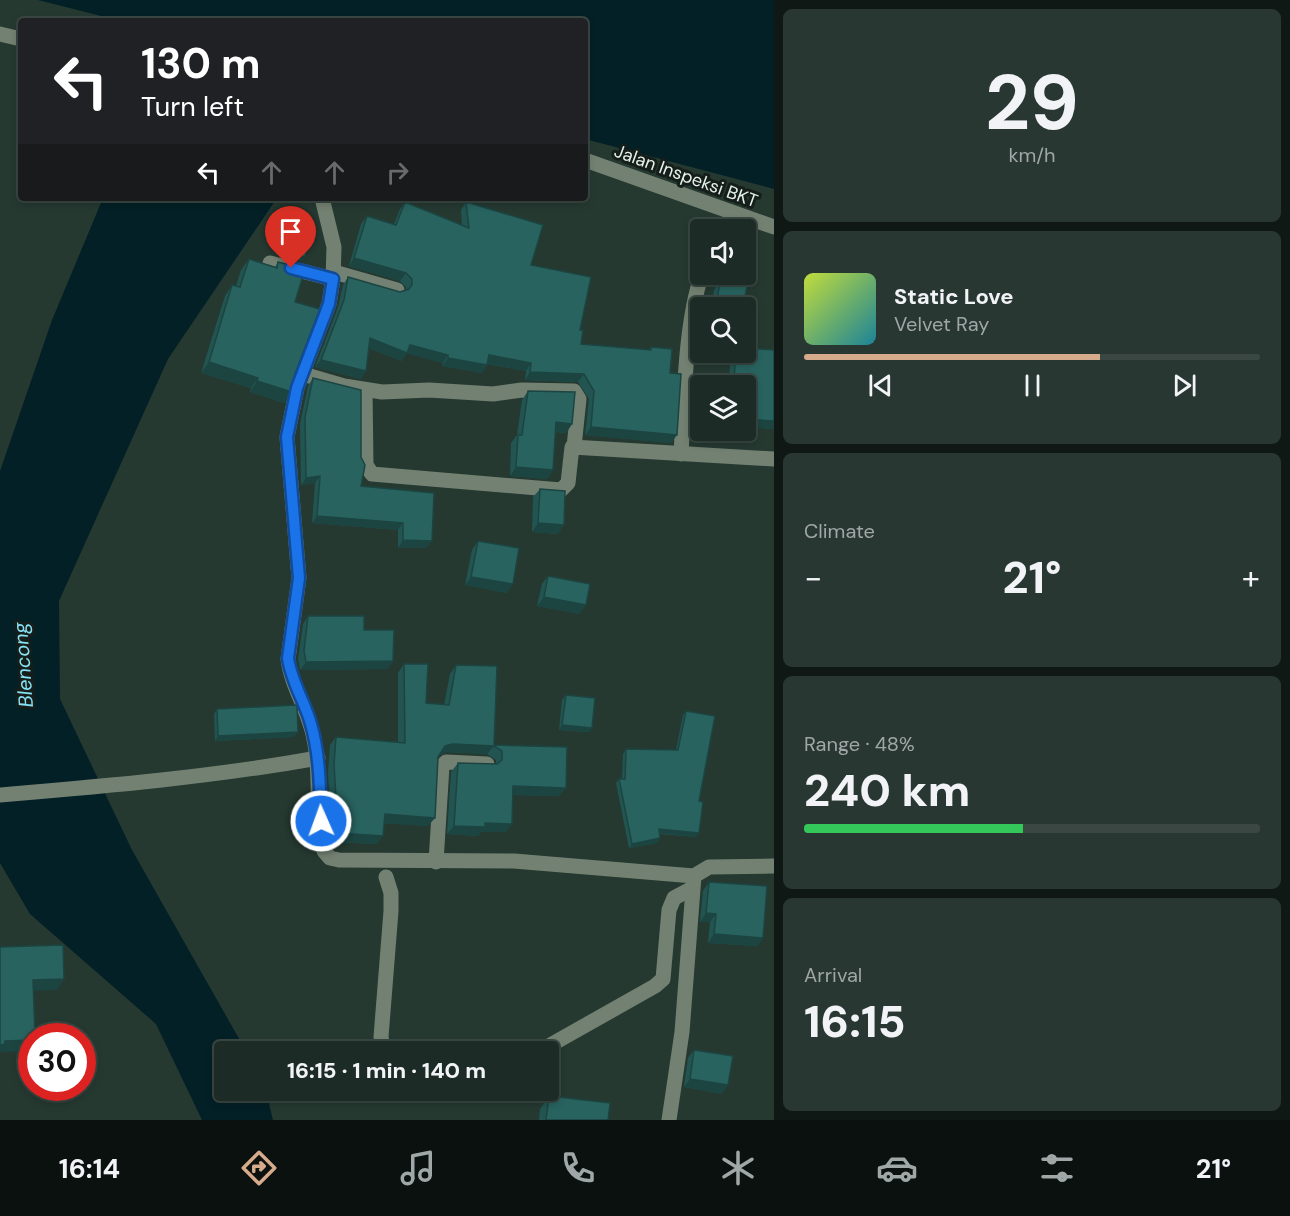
<!DOCTYPE html>
<html lang="en">
<head>
<meta charset="utf-8">
<style>
  :root { --surface:#1c2b25; --page:#293732; --text:#f1f3f6; --muted:#a0a7a7; --line:#3a4742; --accent:#d6ab8b }
  body { margin:0; font-family:"DM Sans",sans-serif; background:var(--page); color:var(--text); height:100vh; display:flex; flex-direction:column; font-size:22px; white-space:nowrap }
  * { box-sizing:border-box; margin:0 }
  p { font-size:20px; color:var(--muted) }
  .icon { flex:none; width:33px; height:33px; fill:none; stroke:currentColor; stroke-width:2; stroke-linecap:round; stroke-linejoin:round }
  .map { position:relative; flex:1; overflow:hidden }
  .sheet { display:flex; flex-direction:column; gap:9px; padding:9px; background:#0f1814; width:516px }
  .sheet>* { flex:none }
  .banner { position:absolute; left:18px; top:18px; width:570px; height:183px; border-radius:6px; box-shadow:0 3px 9px #0003,0 0 0 2px var(--line); background:#202124; color:#fff; overflow:hidden }
  .fabs { position:absolute; left:690px; top:219px; display:grid; gap:12px }
  .fabs a { display:grid; place-items:center; width:66px; height:66px; border-radius:6px; background:var(--surface); box-shadow:0 3px 9px #0003,0 0 0 2px var(--line); font-size:30px }
  .speed { position:absolute; left:18px; top:1023px; display:flex; gap:12px; font-size:30px; font-weight:700; text-align:center }
  .speed>* { display:grid; place-content:center; width:78px; height:78px; border-radius:50%; background:var(--surface); box-shadow:0 3px 9px #0003,0 0 0 2px var(--line); line-height:1 }
  .speed .limit { border:9px solid #d22; background:#fff; color:#111 }
  .pin { position:absolute; display:grid; place-items:center; width:51px; height:51px; color:#fff; margin:-62px -26px; border-radius:50% 50% 50% 0; rotate:-45deg; box-shadow:0 0 6px #0007 }
  .pin .icon { rotate:45deg }
  .me { position:absolute; width:66px; margin:-33px; rotate:358deg; stroke-linejoin:round; filter:drop-shadow(0 0 4px #0008) }
  .turn { display:flex; align-items:center; gap:21px; height:126px; padding:0 24px; font-size:27px }
  .turn .icon { width:78px; height:78px; stroke-width:2.5 }
  .turn b { display:block; font-size:42px; line-height:51px }
  .lanes { display:flex; align-items:center; height:57px; padding:0 24px; background:#0003; justify-content:center; gap:30px; direction:ltr }
  .lanes .off { opacity:.35 }
  .big { font-size:45px; font-weight:800; line-height:1.1 }
  .sheet .card { flex:1; display:flex; flex-direction:column; justify-content:center; gap:9px; min-width:0; padding:0 21px; border-radius:9px; background:var(--page) }
  .sheet .dial { align-items:center; gap:0 }
  .dial b { font-size:78px; line-height:1 }
  .song { display:flex; align-items:center; gap:18px }
  .cover { width:72px; height:72px; border-radius:9px; background:linear-gradient(135deg,hsl(70 70% 55%),hsl(190 70% 35%)) }
  .played { height:6px; border-radius:3px; background:linear-gradient(90deg,var(--accent) 65%,var(--line) 65%) }
  .keys { display:flex; justify-content:space-around; direction:ltr }
  .heat { display:flex; justify-content:space-between; align-items:center; font-size:33px; direction:ltr }
  .charge { height:9px; border-radius:4px; background:linear-gradient(90deg,#34c759 48%,var(--line) 0) }
  .trip { position:absolute; left:214px; top:1041px; width:345px; height:60px; border-radius:6px; background:var(--surface); box-shadow:0 3px 9px #0003,0 0 0 2px var(--line); font-weight:800; line-height:60px; text-align:center }
  .dock { display:flex; height:96px; justify-content:space-around; align-items:center; background:#0b110f; color:var(--muted) }
  .dock .icon { width:42px; height:42px }
  .dock .on { color:var(--accent) }
  .dock b { font-size:27px; color:var(--text) }
  main { display:flex; flex:1; min-height:0 }
  .map>svg:first-child { display:block }
  .water { fill:#032026 }
  .lines { fill:none; stroke-linecap:round; stroke-linejoin:round }
  .minor { stroke:#738172; stroke-width:15 }
  .wall { fill:#225552 }
  .shaded-wall { fill:#1c4542 }
  .building { fill:#28635f; stroke:#1c4542; stroke-width:1.5 }
  .route-casing { stroke:#114b97; stroke-width:15 }
  .route { stroke:#1a73e8; stroke-width:10 }
  .labels { text-anchor:middle; stroke-width:6; stroke-linejoin:round; paint-order:stroke }
  .street-label { font-size:18px; fill:#e5f1eb; stroke:#151e1a }
  .water-label { font-size:20px; font-style:italic; fill:#86e2f4; stroke:#151e1a }
</style>
</head>
<body>
<main>
<div class="map">
<svg width="774" height="1120" viewBox="0 0 774 1120">
  <rect width="100%" height="100%" fill="#253931"/>
  <!-- water -->
  <g class="water">
    <polygon points="38,0 774,0 774,189 585,139 585,21 121,21"/>
    <polygon points="103,198 277,198 168,359 59,601 60,699 132,850 246,1051 225,1052 225,1090 266,1091 273,1120 202,1120 156,1024 30,914 0,863 0,471 52,320"/>
  </g>
  <g class="lines">
    <!-- minor -->
    <g class="minor">
      <polyline points="0,34 21,39"/>
      <polyline points="585,160 774,227"/>
      <path d="M322 198 334 247 333 279 329 304 297 388 287 437 299 578 288 659C291 686 309 711 314 739 322 775 314 815 324 851L330 858 339 860 514 861 694 876"/>
      <polyline points="270,263 333,279"/>
      <polyline points="334,272 397,290"/>
      <polyline points="303,374 344,386 382,392 429,390 493,394 522,390 574,391 579,399 574,447"/>
      <polyline points="365,390 366,465 372,474 561,490 568,483 572,447 774,459"/>
      <path d="M681 454C684 403 685 322 702 274"/>
      <path d="M0 795C107 786 212 777 318 758"/>
      <polyline points="436,862 442,766 446,762 487,764"/>
      <polyline points="384,1052 381,1037 391,911 391,893 386,877"/>
      <polyline points="538,1052 655,986 663,979 669,910 674,898 691,889"/>
      <polyline points="669,1120 682,1032 694,876 709,867 774,866"/>
    </g>
  </g>
  <!-- wall -->
  <g class="wall">
    <polygon points="405,202 462,225 461,210 466,202 531,265 580,330 581,344 649,350 651,347 670,373 671,443 585,435 589,399 578,382 525,380 526,371 487,364 482,373 442,366 443,363 407,353 401,361 369,348 361,379 315,367 338,307 343,285 348,277 400,292 406,290 406,287 400,281 349,266 361,224 367,216 394,224 400,209"/>
    <polygon points="288,217 305,257 302,261 276,254 285,221"/>
    <polygon points="249,259 275,267 278,262 295,302 295,374 292,392 284,403 250,392 251,388 201,373 225,296 232,285 236,286 241,270"/>
    <polygon points="720,281 743,308 711,308 714,290"/>
    <polygon points="733,352 746,352 774,429 746,427 746,386 700,424 692,424 695,384 700,376 729,378 731,355"/>
    <polygon points="313,378 361,486 434,493 426,548 398,548 398,530 312,523 315,483 301,485 300,424 308,386"/>
    <polygon points="528,391 572,424 566,433 555,432 553,470 547,479 510,476 511,443 517,435 522,400"/>
    <polygon points="540,489 558,534 532,532 533,497"/>
    <polygon points="478,541 507,593 465,585 472,550"/>
    <polygon points="548,576 580,614 537,606 542,584"/>
    <polygon points="308,616 364,630 388,669 300,670 298,659 303,624"/>
    <polygon points="404,664 426,703 444,705 450,674 456,665 494,745 559,796 513,795 506,832 481,832 478,836 447,834 451,772 458,763 496,764 496,760 487,754 446,752 440,755 438,757 428,826 384,823 377,844 332,842 328,773 330,745 336,737 398,742 398,673"/>
    <polygon points="566,695 592,728 589,732 559,730 562,700"/>
    <polygon points="217,709 294,737 215,741 214,714"/>
    <polygon points="686,711 699,801 696,837 660,834 657,843 629,848 616,783 619,779 622,779 623,754 626,749 676,750 683,715"/>
    <polygon points="709,882 763,938 757,946 708,943 710,922 700,922 703,891"/>
    <polygon points="694,1050 722,1094 684,1087 688,1058"/>
    <polygon points="549,1096 608,1120 539,1120 540,1109"/>
  </g>
  <!-- shaded-wall -->
  <g class="shaded-wall">
    <polygon points="279,250 305,257 302,261 276,254"/>
    <polygon points="354,258 406,273 400,281 349,266"/>
    <polygon points="370,338 410,345 448,355 443,363 405,353 407,353 401,361 364,346"/>
    <polygon points="489,355 531,363 526,371 483,363"/>
    <polygon points="448,358 487,365 482,373 442,366"/>
    <polygon points="321,360 366,371 361,379 315,367"/>
    <polygon points="209,362 258,378 251,388 201,373"/>
    <polygon points="530,372 584,374 578,382 525,380"/>
    <polygon points="257,381 292,392 284,403 250,392"/>
    <polygon points="698,416 700,416 700,424 692,424"/>
    <polygon points="746,419 774,421 774,429 746,427"/>
    <polygon points="556,422 572,424 566,433 550,431"/>
    <polygon points="591,427 677,435 671,443 585,435"/>
    <polygon points="516,467 553,470 547,479 510,476"/>
    <polygon points="320,476 315,483 301,485 306,478"/>
    <polygon points="317,516 403,523 398,530 312,523"/>
    <polygon points="538,523 564,525 558,534 532,532"/>
    <polygon points="403,540 432,541 426,548 398,548"/>
    <polygon points="471,577 513,584 507,593 465,585"/>
    <polygon points="544,597 586,605 580,614 537,606"/>
    <polygon points="393,661 388,669 300,670 306,662"/>
    <polygon points="562,725 592,728 589,732 559,730"/>
    <polygon points="298,732 294,737 215,741 218,736"/>
    <polygon points="453,744 494,746 487,754 446,752 439,755 445,746"/>
    <polygon points="513,786 566,788 559,796 507,795"/>
    <polygon points="385,814 435,818 428,826 379,823"/>
    <polygon points="485,823 512,824 506,832 481,832 478,836 447,834 454,826"/>
    <polygon points="659,829 699,833 696,837 656,833"/>
    <polygon points="338,833 383,836 377,844 332,842"/>
    <polygon points="660,838 657,843 629,848 632,844"/>
    <polygon points="706,913 716,914 710,922 700,922"/>
    <polygon points="714,934 763,938 757,946 708,943"/>
    <polygon points="64,979 57,990 25,991 33,980"/>
    <polygon points="32,1040 32,1045 27,1051 0,1052 0,1045 5,1041"/>
    <polygon points="690,1079 728,1085 722,1094 684,1087"/>
  </g>
  <!-- building -->
  <g class="building">
    <polygon points="405,202 469,228 466,202 543,225 531,265 591,277 580,330 583,330 581,344 651,350 651,347 672,349 670,373 681,374 677,435 591,427 594,391 584,374 530,372 531,363 489,355 487,365 448,358 448,355 410,345 407,353 370,338 366,371 321,360 344,300 348,277 400,292 409,289 412,285 412,279 406,273 354,258 367,216 396,225"/>
    <polygon points="288,217 313,224 305,257 279,250"/>
    <polygon points="249,259 277,268 278,262 305,269 295,302 320,309 295,374 292,392 257,381 258,378 209,362 232,285 240,287"/>
    <polygon points="720,281 747,286 743,308 716,308"/>
    <polygon points="746,348 774,350 774,421 746,419 746,386 700,386 700,416 698,416 700,376 734,379 736,352 746,352"/>
    <polygon points="313,378 361,390 361,457 365,465 361,486 434,493 432,541 403,540 403,523 317,516 320,476 306,478 305,417"/>
    <polygon points="528,391 575,392 572,424 556,422 553,470 516,467 518,435 522,435"/>
    <polygon points="540,489 565,491 564,525 538,523"/>
    <polygon points="478,541 519,548 513,584 471,577"/>
    <polygon points="548,576 590,584 586,605 544,597"/>
    <polygon points="308,616 364,616 364,630 394,630 393,661 306,662 304,651"/>
    <polygon points="404,664 428,664 426,703 449,705 456,665 497,666 494,745 567,747 566,788 513,786 512,824 485,823 485,827 454,826 458,763 497,764 502,760 502,751 494,746 453,744 445,746 438,757 435,818 385,814 383,836 338,833 334,764 336,737 405,743"/>
    <polygon points="566,695 595,698 592,728 562,725"/>
    <polygon points="297,705 298,732 218,736 217,709"/>
    <polygon points="686,711 715,716 699,801 703,802 699,833 659,829 660,838 632,844 619,779 625,779 626,749 678,750"/>
    <polygon points="709,882 767,886 763,938 714,934 716,914 706,913"/>
    <polygon points="63,945 64,979 33,980 35,1036 32,1036 32,1040 5,1041 5,1044 0,1045 0,947"/>
    <polygon points="694,1050 733,1056 728,1085 690,1079"/>
    <polygon points="549,1096 610,1103 608,1120 546,1120"/>
  </g>
  <g class="lines">
    <defs>
      <path id="route" d="M291 268 333 279 329 304 297 388 287 437 299 578 288 658C291 681 305 702 311 724 320 755 320 789 321 821"/>
    </defs>
    <!-- route casing -->
    <use href="#route" class="route-casing"/>
    <!-- route -->
    <use href="#route" class="route"/>
  </g>
  <g class="labels">
    <!-- street labels -->
    <g class="street-label">
      <text transform="translate(686 176) rotate(20)" y="6">Jalan Inspeksi BKT</text>
    </g>
    <!-- water labels -->
    <g class="water-label">
      <text transform="translate(23 665) rotate(-94)" y="7">Blencong</text>
    </g>
  </g>
</svg>
<div class="fabs">
<a><svg class="icon" aria-label="sound" viewBox="0 0 24 24"><path d="M4 9h4l5-4v14l-5-4H4zM17 9q2 3 0 6"/></svg></a>
<a><svg class="icon" aria-label="search" viewBox="0 0 24 24"><circle cx="10" cy="10" r="6"/><path d="M15 15l6 6"/></svg></a>
<a><svg class="icon" aria-label="layers" viewBox="0 0 24 24"><path d="M12 4l9 5-9 5-9-5zM3 14l9 5 9-5"/></svg></a>
</div>
<div class="speed"><div class="limit">30</div></div>
<div class="pin" style="left:291px;top:268px;background:#d93025"><svg class="icon" aria-label="arrive" viewBox="0 0 24 24"><path d="M6 21V4h12l-3 4 3 4H6"/></svg></div>
<svg class="me" style="left:321px;top:821px" viewBox="-20 -20 40 40"><circle r="17" fill="#1a73e8" stroke="#fff" stroke-width="3"/><path d="M0-11L8 9 0 5-8 9z" fill="#fff"/></svg>
<div class="trip">16:15 · 1 min · 140 m</div>
<div class="banner">
<div class="turn"><svg class="icon" aria-label="left" viewBox="0 0 24 24"><path d="M17 20v-9H6M10 6l-5 5 5 5"/></svg><div><b>130 m</b>Turn left</div></div>
<div class="lanes"><svg class="icon" aria-label="left" viewBox="0 0 24 24"><path d="M17 20v-9H6M10 6l-5 5 5 5"/></svg><svg class="icon off" aria-label="ahead" viewBox="0 0 24 24"><path d="M12 20V5M6 11l6-6 6 6"/></svg><svg class="icon off" aria-label="ahead" viewBox="0 0 24 24"><path d="M12 20V5M6 11l6-6 6 6"/></svg><svg class="icon off" aria-label="right" viewBox="0 0 24 24"><path d="M7 20v-9h11M14 6l5 5-5 5"/></svg></div>
</div>
</div>
<section class="sheet">
<div class="card dial"><b>29</b><p>km/h</p></div>
<div class="card">
<div class="song"><i class="cover"></i><div><b>Static Love</b><p>Velvet Ray</p></div></div>
<div class="played"></div>
<div class="keys"><svg class="icon" aria-label="previous" viewBox="0 0 24 24"><path d="M18 5L8 12l10 7zM5 5v14"/></svg><svg class="icon" aria-label="pause" viewBox="0 0 24 24"><path d="M8 5v14M16 5v14"/></svg><svg class="icon" aria-label="next" viewBox="0 0 24 24"><path d="M6 5l10 7-10 7zM19 5v14"/></svg></div>
</div>
<div class="card"><p>Climate</p>
<div class="heat"><a>−</a><b class="big">21°</b><a>+</a></div>
</div>
<div class="card"><p>Range · 48%</p><b class="big">240 km</b><div class="charge"></div></div>
<div class="card"><p>Arrival</p><b class="big">16:15</b></div>
</section>
</main>
<nav class="dock">
<b>16:14</b>
<svg class="icon on" aria-label="directions" viewBox="0 0 24 24"><path d="M12 3l9 9-9 9-9-9zM9 14v-3h6M13 9l2 2-2 2"/></svg>
<svg class="icon" aria-label="music" viewBox="0 0 24 24"><path d="M9 18V5l10-2v13"/><circle cx="6" cy="18" r="3"/><circle cx="16" cy="16" r="3"/></svg>
<svg class="icon" aria-label="phone" viewBox="0 0 24 24"><path d="M5 4h4l2 5-3 2q2 4 5 5l2-3 5 2v4C11 20 4 13 5 4z"/></svg>
<svg class="icon" aria-label="climate" viewBox="0 0 24 24"><path d="M12 3v18M4 7l16 10M4 17L20 7"/></svg>
<svg class="icon" aria-label="car" viewBox="0 0 24 24"><path d="M5 17H2v-5l4-1 3-4h7l3 4 3 1v5h-3M9 17h6M6 11h13"/><circle cx="7" cy="17" r="2"/><circle cx="17" cy="17" r="2"/></svg>
<svg class="icon" aria-label="filters" viewBox="0 0 24 24"><path d="M4 7h16M4 17h16"/><circle cx="9" cy="7" r="2"/><circle cx="15" cy="17" r="2"/></svg>
<b>21°</b>
</nav>
</body>
</html>
